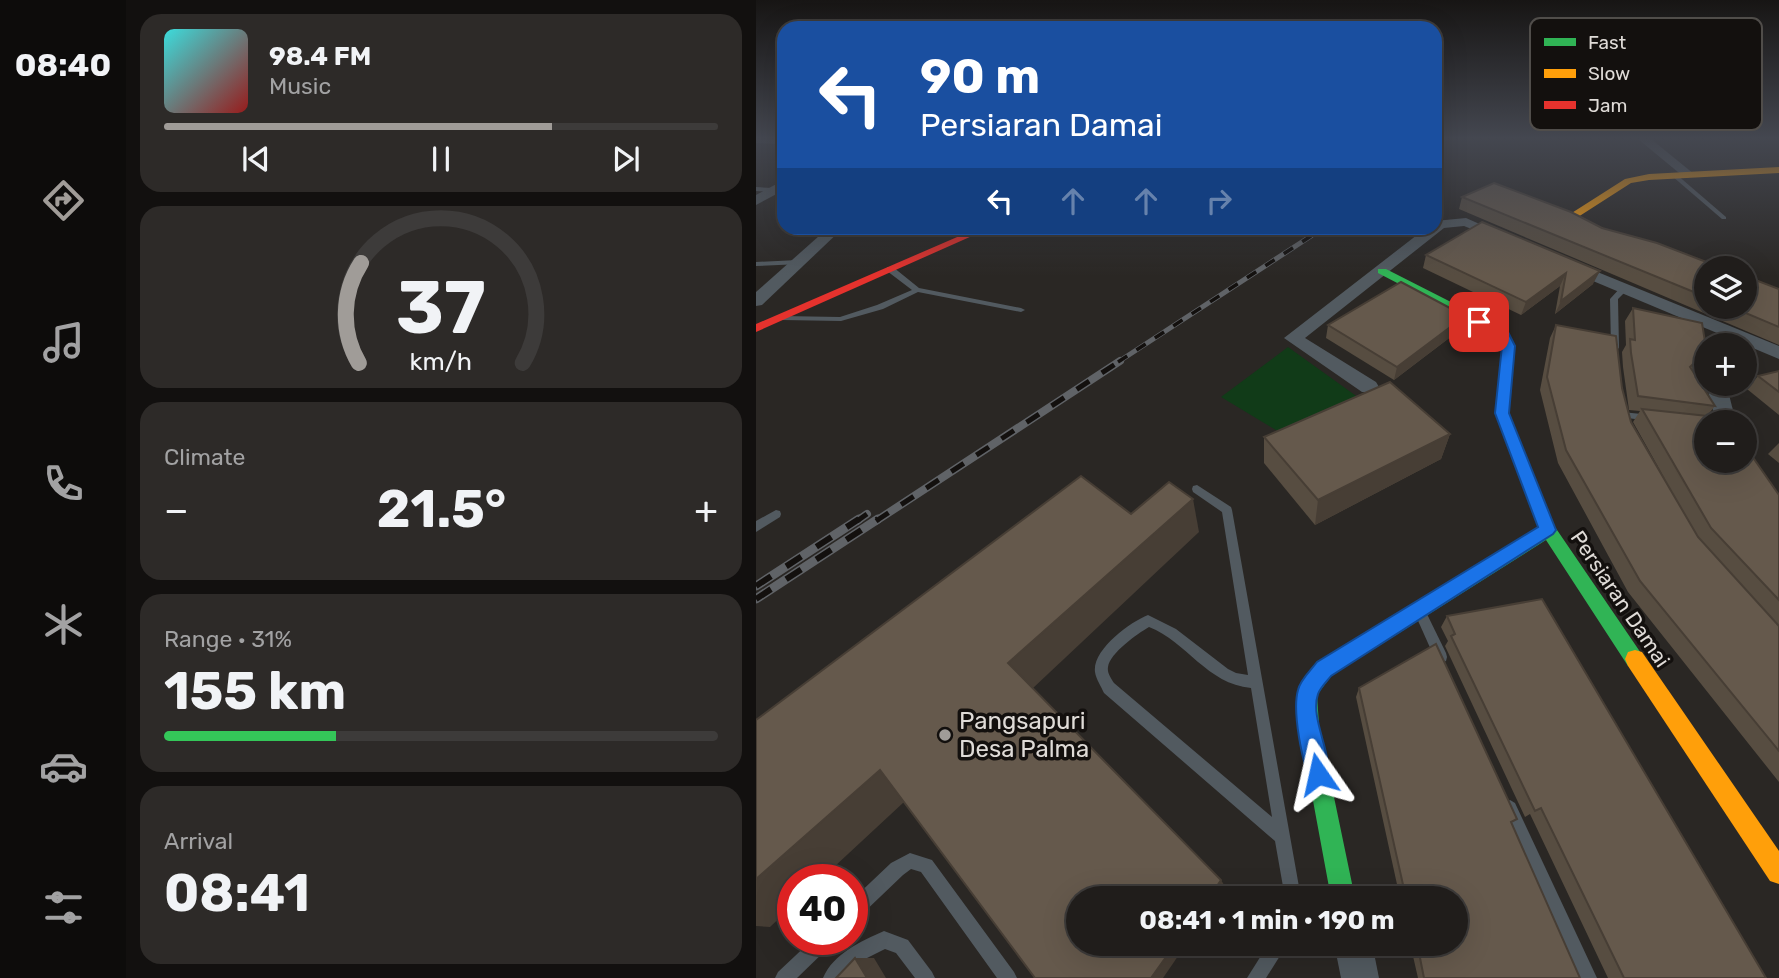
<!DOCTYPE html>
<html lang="en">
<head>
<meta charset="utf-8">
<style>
  :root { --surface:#201d1b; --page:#2d2a28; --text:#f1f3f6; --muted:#a2a2a3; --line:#3d3b3a; --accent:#a09c98 }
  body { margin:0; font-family:Rubik,sans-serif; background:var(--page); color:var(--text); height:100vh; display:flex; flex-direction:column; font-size:26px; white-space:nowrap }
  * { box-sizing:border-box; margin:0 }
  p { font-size:23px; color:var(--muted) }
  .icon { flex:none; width:38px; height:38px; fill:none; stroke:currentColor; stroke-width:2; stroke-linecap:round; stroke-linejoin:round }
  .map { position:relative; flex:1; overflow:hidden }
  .side { display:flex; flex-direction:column; gap:14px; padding:14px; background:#12100f; width:630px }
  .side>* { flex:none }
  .top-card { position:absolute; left:21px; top:21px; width:665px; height:214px; border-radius:21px; box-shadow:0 7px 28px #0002,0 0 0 2px var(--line); background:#1a4fa0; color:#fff; overflow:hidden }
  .tools { position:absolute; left:938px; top:256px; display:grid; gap:14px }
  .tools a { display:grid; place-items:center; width:63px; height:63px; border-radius:50%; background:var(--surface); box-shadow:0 7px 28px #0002,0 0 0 2px var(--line); font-size:35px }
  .speed { position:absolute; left:21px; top:864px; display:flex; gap:14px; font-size:35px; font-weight:700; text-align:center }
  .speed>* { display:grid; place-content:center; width:91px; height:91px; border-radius:50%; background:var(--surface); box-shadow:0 7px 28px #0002,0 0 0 2px var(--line); line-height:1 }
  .speed .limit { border:10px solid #d22; background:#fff; color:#111 }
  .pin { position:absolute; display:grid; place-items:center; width:60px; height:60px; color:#fff; margin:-30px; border-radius:14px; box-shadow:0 4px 10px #0006 }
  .me { position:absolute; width:77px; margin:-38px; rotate:349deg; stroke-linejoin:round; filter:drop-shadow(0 0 5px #0008) }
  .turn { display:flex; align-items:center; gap:24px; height:147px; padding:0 28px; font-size:32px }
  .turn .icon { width:91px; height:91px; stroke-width:2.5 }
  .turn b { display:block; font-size:49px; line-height:60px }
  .lanes { display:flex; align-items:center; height:66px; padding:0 28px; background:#0003; justify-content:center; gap:35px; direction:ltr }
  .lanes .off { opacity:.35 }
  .big { font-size:52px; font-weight:700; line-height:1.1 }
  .side .card { flex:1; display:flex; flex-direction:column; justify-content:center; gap:10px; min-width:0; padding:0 24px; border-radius:21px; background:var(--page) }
  .side .dial { align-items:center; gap:0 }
  .dial svg { height:182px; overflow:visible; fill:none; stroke:var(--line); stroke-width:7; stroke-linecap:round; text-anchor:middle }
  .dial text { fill:var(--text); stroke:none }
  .song { display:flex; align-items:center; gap:21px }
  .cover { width:84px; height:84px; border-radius:10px; background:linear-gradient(135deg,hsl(180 70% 55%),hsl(0 70% 35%)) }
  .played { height:7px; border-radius:4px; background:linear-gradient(90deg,var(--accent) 70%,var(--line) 70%) }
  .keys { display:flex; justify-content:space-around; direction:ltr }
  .heat { display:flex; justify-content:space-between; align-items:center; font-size:38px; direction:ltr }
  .charge { height:10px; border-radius:5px; background:linear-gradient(90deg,#34c759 31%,var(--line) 0) }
  .trip { position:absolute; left:310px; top:886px; width:402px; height:70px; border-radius:35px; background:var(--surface); box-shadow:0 7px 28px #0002,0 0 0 2px var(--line); font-weight:700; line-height:70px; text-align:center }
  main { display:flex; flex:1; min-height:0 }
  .dock { display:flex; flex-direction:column; width:126px; justify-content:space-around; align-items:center; background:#0d0c0b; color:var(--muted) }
  .dock .icon { width:49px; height:49px }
  .dock .current { color:var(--accent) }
  .dock b { font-size:32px; color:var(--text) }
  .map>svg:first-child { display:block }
  .green { fill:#113b18 }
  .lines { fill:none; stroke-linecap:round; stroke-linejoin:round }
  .lane { fill:#525a60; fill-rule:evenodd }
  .street { fill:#525a60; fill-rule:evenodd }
  .fast { fill:#30b455; fill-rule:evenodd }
  .slow { fill:#ff9f0a; fill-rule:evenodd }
  .jam { fill:#e5322d; fill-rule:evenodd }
  .rail-far3-casing { stroke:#606367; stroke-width:4.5 }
  .rail-far2-casing { stroke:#606367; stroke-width:5 }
  .rail-far1-casing { stroke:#606367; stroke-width:8 }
  .rail-casing { stroke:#606367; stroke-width:9 }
  .rail-far3 { stroke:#13100e; stroke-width:2.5; stroke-dasharray:9; stroke-linecap:butt }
  .rail-far2 { stroke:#13100e; stroke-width:3.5; stroke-dasharray:11; stroke-linecap:butt }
  .rail-far1 { stroke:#13100e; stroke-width:5; stroke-dasharray:15; stroke-linecap:butt }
  .rail { stroke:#13100e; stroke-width:6; stroke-dasharray:18; stroke-linecap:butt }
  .wall { fill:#574d41 }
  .shaded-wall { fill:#473e35 }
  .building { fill:#65594c; stroke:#473e35; stroke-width:2 }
  .route { fill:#1a73e8; stroke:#114b97; stroke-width:2 }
  .poi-dot { fill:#a09c98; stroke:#13100e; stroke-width:2.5 }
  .labels { text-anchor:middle; stroke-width:7; stroke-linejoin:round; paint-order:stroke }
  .street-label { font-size:21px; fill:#dfdbd7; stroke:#13100e }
  .near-poi-label { font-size:24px; fill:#dfdbd7; stroke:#13100e; text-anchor:start }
  .key { fill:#13100e; stroke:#504d4a; stroke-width:2 }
  .key-label { font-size:19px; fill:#dfdbd7 }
</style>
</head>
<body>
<main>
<nav class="dock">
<b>08:40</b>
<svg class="icon current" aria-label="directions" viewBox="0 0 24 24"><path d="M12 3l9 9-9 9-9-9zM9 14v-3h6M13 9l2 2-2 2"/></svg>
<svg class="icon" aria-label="music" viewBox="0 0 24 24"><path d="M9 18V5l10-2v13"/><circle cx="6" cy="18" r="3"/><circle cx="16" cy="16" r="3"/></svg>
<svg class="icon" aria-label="phone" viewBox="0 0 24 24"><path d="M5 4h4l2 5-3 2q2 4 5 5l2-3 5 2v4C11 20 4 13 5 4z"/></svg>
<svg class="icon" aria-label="climate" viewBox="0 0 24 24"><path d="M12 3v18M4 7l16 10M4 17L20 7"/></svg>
<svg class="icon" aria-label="car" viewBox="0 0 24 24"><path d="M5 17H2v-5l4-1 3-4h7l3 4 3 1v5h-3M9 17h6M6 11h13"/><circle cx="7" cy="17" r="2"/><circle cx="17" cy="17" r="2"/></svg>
<svg class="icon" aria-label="filters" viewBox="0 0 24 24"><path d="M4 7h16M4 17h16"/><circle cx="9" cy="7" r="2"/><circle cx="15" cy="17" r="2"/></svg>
</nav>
<section class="side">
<div class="card">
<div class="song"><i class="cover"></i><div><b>98.4 FM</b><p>Music</p></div></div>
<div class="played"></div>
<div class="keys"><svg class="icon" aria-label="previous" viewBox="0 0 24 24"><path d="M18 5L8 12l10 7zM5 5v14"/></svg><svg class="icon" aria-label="pause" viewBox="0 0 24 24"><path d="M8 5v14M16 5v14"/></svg><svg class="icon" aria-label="next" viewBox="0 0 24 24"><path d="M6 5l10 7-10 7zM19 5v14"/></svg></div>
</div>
<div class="card dial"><svg viewBox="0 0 100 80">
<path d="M14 69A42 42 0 1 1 86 69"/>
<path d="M14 69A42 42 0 0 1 15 25" stroke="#a09c98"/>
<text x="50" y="56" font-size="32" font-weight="700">37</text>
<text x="50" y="72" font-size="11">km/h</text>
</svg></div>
<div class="card"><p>Climate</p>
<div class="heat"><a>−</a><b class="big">21.5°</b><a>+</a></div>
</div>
<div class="card"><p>Range · 31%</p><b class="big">155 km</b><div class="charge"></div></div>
<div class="card"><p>Arrival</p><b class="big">08:41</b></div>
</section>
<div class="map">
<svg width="1023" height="978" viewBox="0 0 1023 978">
  <rect width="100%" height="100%" fill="#2a2724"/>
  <!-- green -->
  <polygon class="green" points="532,347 610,403 528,435 465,397"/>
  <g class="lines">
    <!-- lane -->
    <g class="lane">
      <polygon points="916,174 920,174 970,217 970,219 966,219 916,176"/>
      <polygon points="0,187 16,188 19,190 16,192 0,191"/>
      <polygon points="42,260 46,262 45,264 0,266 0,262"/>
      <polygon points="131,267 137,267 163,288 265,308 269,310 265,312 162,292 127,309 85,321 26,320 22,318 26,316 84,317 121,305 156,290 131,271"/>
      <polygon points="865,287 872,289 862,299 863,348 859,351 855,348 854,299"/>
      <polygon points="866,412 895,415 900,418 895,421 863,417 861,415 863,413"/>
      <path d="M441 485 475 507 476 510 545 898H529L519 841 348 693C345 686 340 679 339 672 336 650 374 622 392 615L420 629 472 669 480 673 492 675 466 512 437 492 436 489 437 486ZM393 627C431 642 451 684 495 688L516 817 358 683C355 678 351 673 352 667 354 653 381 634 393 627Z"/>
      <polygon points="20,510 24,511 25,514 24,517 0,532 0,521"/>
      <polygon points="665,608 669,610 690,653 691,657 690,661 685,663 680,661 659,614 661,610"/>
      <polygon points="754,800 759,803 841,978 823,978 746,808 749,803"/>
      <polygon points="154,853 176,860 258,972 261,978 241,978 165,872 155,869 147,875 102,918 96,920 96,900 135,863"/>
      <path d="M128 931 152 940 176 972 179 978H159L140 953 129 949 103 962 88 978H67C77 954 105 941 128 931Z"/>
      <polygon points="56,940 77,940 74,946 41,978 19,978 22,972"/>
      <polygon points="513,943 532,943 510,978 491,978"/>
    </g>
    <!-- street -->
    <g class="street">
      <polygon points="0,139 28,139 28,144 0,143"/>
      <polygon points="882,139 895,139 938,174 932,178 928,177"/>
      <polygon points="28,180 28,190 0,205 0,195"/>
      <polygon points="710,218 755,238 748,242 708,226 688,228 549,338 620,382 623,387 620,392 606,392 528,338 670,228 679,228 679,221"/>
      <polygon points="72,228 87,228 6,305 0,306 0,292"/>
      <polygon points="812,260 1023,346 1023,359 806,268 804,265"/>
      <polygon points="950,383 970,383 980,422 960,422"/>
      <polygon points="578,943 616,943 623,978 585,978"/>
    </g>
    <!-- fast -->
    <polygon class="fast" points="622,269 630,269 752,331 758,346 753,413 799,527 889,659 886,666 879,668 872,666 790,540 575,676 561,695 563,725 599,898 575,898 543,725 541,692 561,662 783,527 739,413 746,346 743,336 622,273"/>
    <!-- slow -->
    <g class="slow">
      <polygon points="1023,167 1023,173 893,180 875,183 822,217 854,231 854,235 850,236 818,224 811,216 869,179 893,174"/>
      <polygon points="879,650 886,652 1023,851 1023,884 1014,881 872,666 869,659 872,652"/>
    </g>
    <!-- jam -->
    <polygon class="jam" points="222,228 234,228 0,332 0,324"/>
    <defs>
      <g id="rail-far3">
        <polyline points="679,145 686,139"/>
        <polyline points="552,238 567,228"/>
      </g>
      <polyline id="rail-far2" points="362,362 555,236"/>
      <g id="rail-far1">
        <polyline points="101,521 111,514"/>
        <polyline points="120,521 364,361"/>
      </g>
      <g id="rail">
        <polyline points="0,586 103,519"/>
        <polyline points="0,599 122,519"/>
      </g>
    </defs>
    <!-- rail-far3 casing -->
    <use href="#rail-far3" class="rail-far3-casing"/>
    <!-- rail-far2 casing -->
    <use href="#rail-far2" class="rail-far2-casing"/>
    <!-- rail-far1 casing -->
    <use href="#rail-far1" class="rail-far1-casing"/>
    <!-- rail casing -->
    <use href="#rail" class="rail-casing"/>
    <!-- rail-far3 -->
    <use href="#rail-far3" class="rail-far3"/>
    <!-- rail-far2 -->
    <use href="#rail-far2" class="rail-far2"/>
    <!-- rail-far1 -->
    <use href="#rail-far1" class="rail-far1"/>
    <!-- rail -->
    <use href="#rail" class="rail"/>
  </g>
  <!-- wall -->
  <g class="wall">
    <polygon points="706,197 846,228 950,268 950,306 989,306 1023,289 1023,345 703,209"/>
    <polygon points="726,222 837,284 799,314 804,286 765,315 667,268 670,255"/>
    <polygon points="877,308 950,348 950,383 955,383 949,390 959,406 951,416 1023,495 1023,782 872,592 802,463 784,390 794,338 800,325 866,388 875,422 910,481 877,422 884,411 873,410 867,367 866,352 870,345 869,321"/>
    <polygon points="572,325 705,329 638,380 570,338"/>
    <polygon points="1023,371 1023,415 991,389 1002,376"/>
    <polygon points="694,434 685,459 559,525 508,463 508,437"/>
    <polygon points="1023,443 1023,463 1012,454"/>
    <polygon points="691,616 1010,978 852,978 774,814 769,817 689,646 692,641 685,627"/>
    <polygon points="603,688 755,823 824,978 662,978 654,943 700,943 700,898 644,898 600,697"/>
  </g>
  <!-- shaded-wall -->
  <g class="shaded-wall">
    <polygon points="844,271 837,284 799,314 805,301"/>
    <polygon points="810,273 804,286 765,315 770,302"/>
    <polygon points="709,316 705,329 638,380 641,367"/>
    <polygon points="694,434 685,459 559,525 562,500"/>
    <polygon points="437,499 443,532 276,689 252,663"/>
    <polygon points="124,770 162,789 64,880 37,880 37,905 14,927 0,926 0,879"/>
    <polygon points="465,880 470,888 463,898 453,898"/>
    <polygon points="420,943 431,943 407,978 395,978"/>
    <polygon points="99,958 118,958 130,978 111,978"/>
  </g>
  <!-- building -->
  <g class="building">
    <polygon points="738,183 815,212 846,228 901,243 966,268 950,268 950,297 706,197"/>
    <polygon points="726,222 844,271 805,301 810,273 770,302 670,255"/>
    <polygon points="989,276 1023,289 1023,327 973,306 989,306"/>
    <polygon points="645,282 709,316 641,367 572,325"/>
    <polygon points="877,308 946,323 950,348 950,377 936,365 934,367 959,406 882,396 875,353 874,339 879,340"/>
    <polygon points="800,325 860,336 866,388 875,422 942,537 1023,626 1023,751 884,581 810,450 791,377"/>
    <polygon points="1023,371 1023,392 1002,376"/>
    <polygon points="634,382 694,434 562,500 508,437"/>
    <polygon points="886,409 961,417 972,421 950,422 950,460 989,460 989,446 1023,495 1023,600 955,528"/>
    <polygon points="325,476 375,514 413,482 437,499 252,663 465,880 453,898 322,898 322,943 420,943 395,978 279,978 124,770 0,879 0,720"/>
    <polygon points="786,599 1010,978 868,978 785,808 779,811 695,636 699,634 691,616"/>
    <polygon points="680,644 761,819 755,822 824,978 668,978 661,943 700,943 700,898 650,898 603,688"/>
    <polygon points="99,958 111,978 80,978"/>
  </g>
  <!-- sky -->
  <linearGradient id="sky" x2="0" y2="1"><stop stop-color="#171514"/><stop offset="0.5" stop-color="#444750"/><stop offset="1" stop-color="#444750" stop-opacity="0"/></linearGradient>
  <rect width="1023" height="276" fill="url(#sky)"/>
  <!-- route -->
  <path class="route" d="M723 318 752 332 759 346 753 413 800 530 797 534 575 676C571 681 564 688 562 694 553 720 580 758 570 782L562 785 555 782C546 762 536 711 542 690 544 680 555 670 561 662L782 527 739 413 746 346 742 336 719 324V319Z"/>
  <!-- markers -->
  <circle class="poi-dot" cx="189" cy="735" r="7"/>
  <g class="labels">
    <!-- street labels -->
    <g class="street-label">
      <text transform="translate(864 599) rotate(56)" y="7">Persiaran Damai</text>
    </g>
    <!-- near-poi labels -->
    <g class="near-poi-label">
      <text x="203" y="729">Pangsapuri<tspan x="203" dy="28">Desa Palma</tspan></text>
    </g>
  </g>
  <!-- legend -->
  <rect x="774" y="18" width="232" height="112" rx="10" class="key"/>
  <rect x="788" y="38" width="32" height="8" fill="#30b455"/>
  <rect x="788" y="69" width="32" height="9" fill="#ff9f0a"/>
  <rect x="788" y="101" width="32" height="8" fill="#e5322d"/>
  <g class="key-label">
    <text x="832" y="49">Fast</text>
    <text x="832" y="80">Slow</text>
    <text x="832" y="112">Jam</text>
  </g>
</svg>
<div class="tools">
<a><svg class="icon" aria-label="layers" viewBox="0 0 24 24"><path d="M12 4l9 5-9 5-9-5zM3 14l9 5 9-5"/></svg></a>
<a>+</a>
<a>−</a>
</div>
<div class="speed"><div class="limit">40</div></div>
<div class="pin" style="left:723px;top:322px;background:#d93025"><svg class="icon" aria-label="arrive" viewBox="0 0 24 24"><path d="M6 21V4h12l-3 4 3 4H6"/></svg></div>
<svg class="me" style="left:562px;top:774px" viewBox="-20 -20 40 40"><path d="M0-17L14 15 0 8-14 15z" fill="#1a73e8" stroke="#fff" stroke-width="4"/></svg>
<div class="trip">08:41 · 1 min · 190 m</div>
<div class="top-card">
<div class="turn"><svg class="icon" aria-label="left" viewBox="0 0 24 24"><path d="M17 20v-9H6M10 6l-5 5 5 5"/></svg><div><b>90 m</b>Persiaran Damai</div></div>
<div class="lanes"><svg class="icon" aria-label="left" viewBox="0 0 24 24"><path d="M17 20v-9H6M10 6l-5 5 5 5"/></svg><svg class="icon off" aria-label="ahead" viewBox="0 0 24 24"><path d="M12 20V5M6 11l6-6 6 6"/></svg><svg class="icon off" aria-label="ahead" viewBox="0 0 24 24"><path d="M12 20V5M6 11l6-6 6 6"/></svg><svg class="icon off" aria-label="right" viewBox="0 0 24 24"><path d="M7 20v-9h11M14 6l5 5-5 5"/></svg></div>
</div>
</div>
</main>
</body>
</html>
